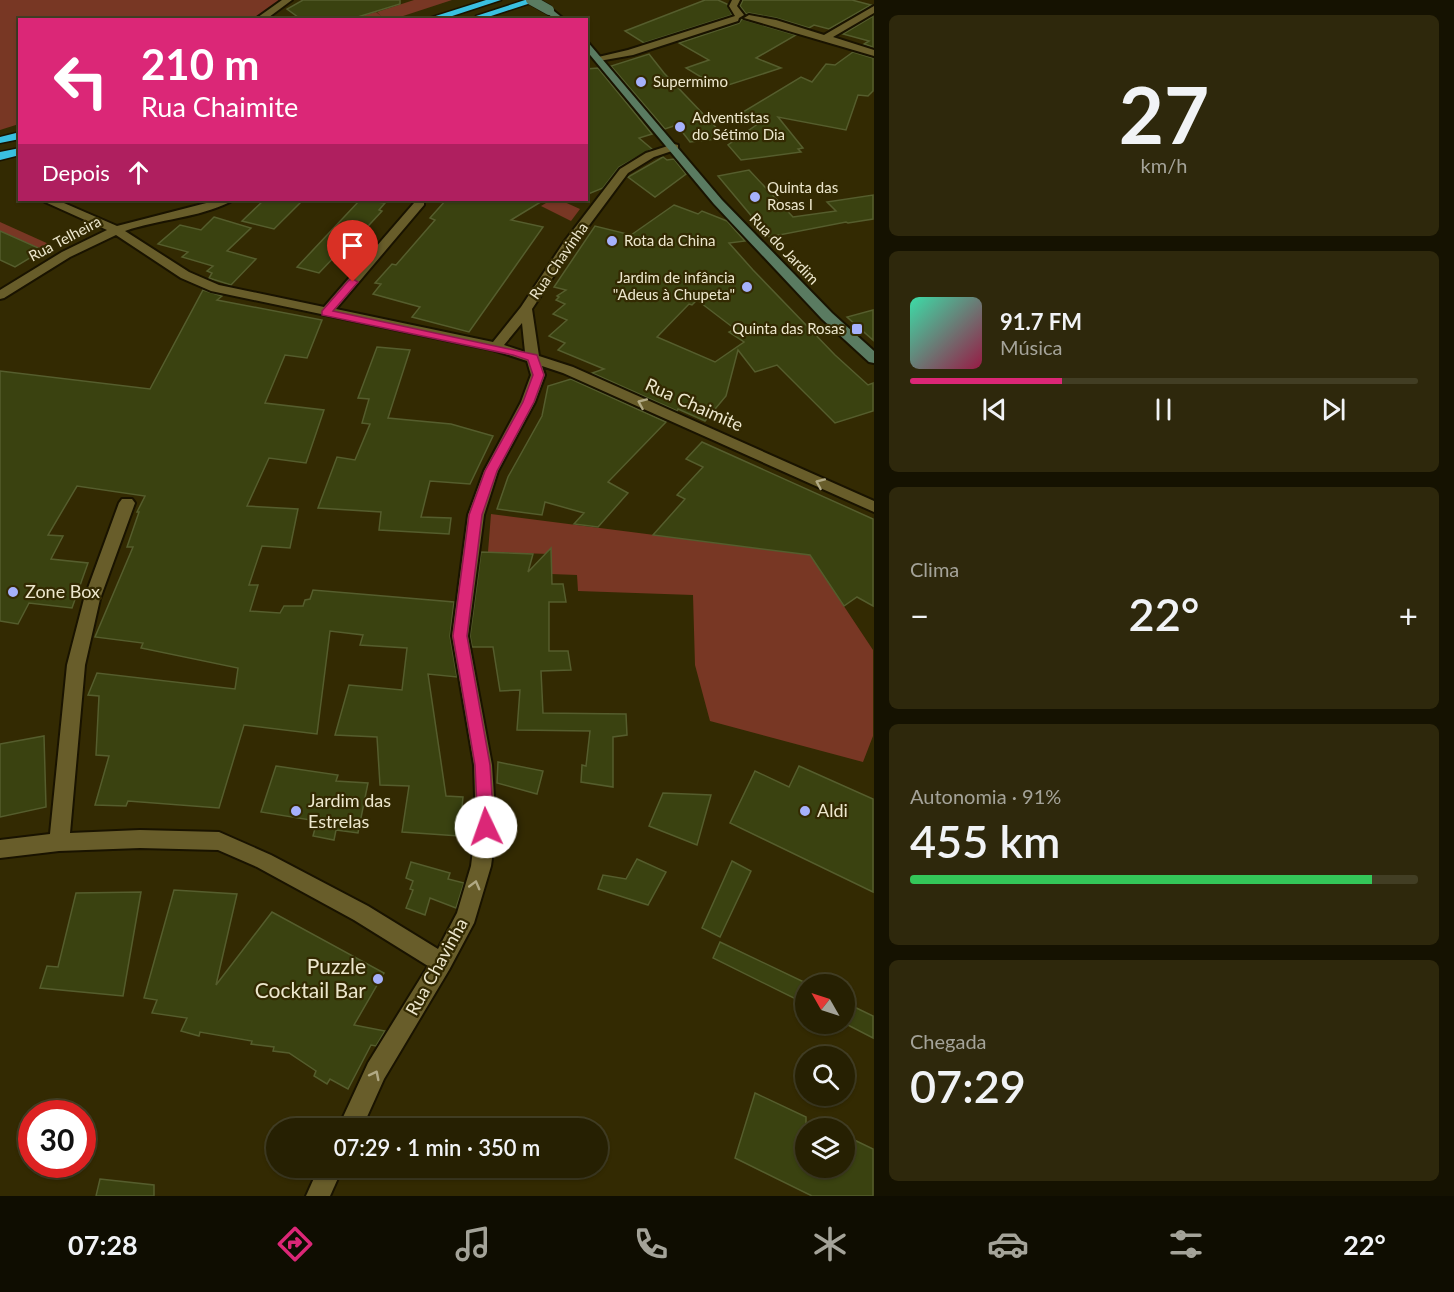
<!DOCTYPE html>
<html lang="pt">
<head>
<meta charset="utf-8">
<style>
  :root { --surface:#262002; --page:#2e280c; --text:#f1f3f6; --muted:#a4a399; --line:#423e24; --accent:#db2777 }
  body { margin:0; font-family:Lato,sans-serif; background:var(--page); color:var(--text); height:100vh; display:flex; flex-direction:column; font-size:22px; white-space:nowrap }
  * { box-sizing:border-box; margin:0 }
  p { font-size:20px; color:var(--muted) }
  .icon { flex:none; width:33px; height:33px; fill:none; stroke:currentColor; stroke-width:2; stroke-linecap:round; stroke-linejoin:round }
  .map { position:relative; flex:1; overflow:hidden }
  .sheet { display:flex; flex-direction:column; gap:15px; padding:15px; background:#151201; width:580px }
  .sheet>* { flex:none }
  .hud { position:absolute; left:18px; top:18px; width:570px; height:183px; border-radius:0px; box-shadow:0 2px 4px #0004,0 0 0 2px var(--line); background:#db2777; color:#fff; overflow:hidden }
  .needle { width:39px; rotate:309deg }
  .buttons { position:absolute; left:795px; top:974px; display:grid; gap:12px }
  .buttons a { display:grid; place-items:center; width:60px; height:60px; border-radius:50%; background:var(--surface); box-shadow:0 2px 4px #0004,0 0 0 2px var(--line); font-size:30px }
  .speed { position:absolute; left:18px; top:1100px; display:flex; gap:12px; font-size:30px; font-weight:700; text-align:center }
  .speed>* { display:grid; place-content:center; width:78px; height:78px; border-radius:50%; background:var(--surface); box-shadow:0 2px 4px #0004,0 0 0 2px var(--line); line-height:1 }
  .speed .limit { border:9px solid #d22; background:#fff; color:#111 }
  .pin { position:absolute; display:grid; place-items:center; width:51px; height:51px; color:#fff; margin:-62px -26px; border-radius:50% 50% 50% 0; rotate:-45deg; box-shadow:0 0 6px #0007 }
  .pin .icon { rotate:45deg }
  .me { position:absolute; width:66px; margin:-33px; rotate:357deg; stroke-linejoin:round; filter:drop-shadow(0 0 4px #0008) }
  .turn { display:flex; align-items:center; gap:21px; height:126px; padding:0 24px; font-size:27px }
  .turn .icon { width:78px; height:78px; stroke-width:2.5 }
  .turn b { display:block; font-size:42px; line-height:51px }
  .then { display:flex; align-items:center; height:57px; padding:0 24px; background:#0003; gap:12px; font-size:22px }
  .big { font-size:45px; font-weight:600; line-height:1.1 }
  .sheet .widget { flex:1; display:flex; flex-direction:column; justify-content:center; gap:9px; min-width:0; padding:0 21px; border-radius:9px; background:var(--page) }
  .sheet .dial { align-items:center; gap:0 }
  .dial b { font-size:78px; line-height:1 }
  .song { display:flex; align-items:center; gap:18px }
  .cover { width:72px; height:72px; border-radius:9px; background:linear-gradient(135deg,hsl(160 70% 55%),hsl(340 70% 35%)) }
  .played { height:6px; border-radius:3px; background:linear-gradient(90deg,var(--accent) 30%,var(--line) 30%) }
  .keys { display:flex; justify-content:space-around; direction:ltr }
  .heat { display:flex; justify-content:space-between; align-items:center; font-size:33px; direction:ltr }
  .charge { height:9px; border-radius:4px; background:linear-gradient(90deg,#34c759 91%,var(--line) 0) }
  .trip { position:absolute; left:266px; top:1118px; width:342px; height:60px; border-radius:30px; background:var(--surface); box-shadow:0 2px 4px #0004,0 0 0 2px var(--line); font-weight:600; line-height:60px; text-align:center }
  .dock { display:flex; height:96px; justify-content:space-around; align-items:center; background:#0f0d01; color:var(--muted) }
  .dock .icon { width:42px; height:42px }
  .dock .selected { color:var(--accent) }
  .dock b { font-size:27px; color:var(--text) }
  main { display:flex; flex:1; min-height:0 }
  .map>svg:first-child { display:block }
  .green { fill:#783724 }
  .building { fill:#3a4210; stroke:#555d2d; stroke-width:1.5; fill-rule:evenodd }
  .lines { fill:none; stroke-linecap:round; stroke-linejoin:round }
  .minor-casing { stroke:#191300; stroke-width:4 }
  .secondary-casing { stroke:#191300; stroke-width:4 }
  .motorway-casing { stroke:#191300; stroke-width:3 }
  .minor { fill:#685d2a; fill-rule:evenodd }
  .secondary { fill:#5a7b61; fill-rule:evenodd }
  .motorway { fill:#3ac0e0; fill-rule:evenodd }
  .secondary-bridge-casing { stroke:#191300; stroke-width:11; stroke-linecap:butt }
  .secondary-bridge { stroke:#5a7b61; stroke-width:10 }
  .oneway { stroke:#b1a984 }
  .route { fill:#db2777; stroke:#8e194d; stroke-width:1.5 }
  .poi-dot { fill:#a6b1fc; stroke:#332a02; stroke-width:2 }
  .labels { text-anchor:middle; stroke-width:4.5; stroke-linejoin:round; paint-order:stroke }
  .far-poi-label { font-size:15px; fill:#ede7cd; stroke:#332a02; text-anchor:start }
  .far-street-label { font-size:15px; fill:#ede7cd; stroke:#332a02 }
  .street-label { font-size:18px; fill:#ede7cd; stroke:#332a02 }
  .poi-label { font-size:18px; fill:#ede7cd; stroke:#332a02; text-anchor:start }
  .near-poi-label { font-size:21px; fill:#ede7cd; stroke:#332a02; text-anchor:end }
</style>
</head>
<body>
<main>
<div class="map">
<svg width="874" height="1196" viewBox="0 0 874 1196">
  <rect width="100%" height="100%" fill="#332a02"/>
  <!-- green -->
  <g class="green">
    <polygon points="0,0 281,0 253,19 20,20 19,124 0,130"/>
    <polygon points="414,0 452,0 394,19 351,19 376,12 381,16 377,12"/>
    <polygon points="551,200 560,200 580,209 571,221 541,206"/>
    <polygon points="0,222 51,245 43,250 0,231"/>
    <polygon points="491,514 810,555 873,650 873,736 863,762 710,721 695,665 693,595 578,591 577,575 551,574 551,554 488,552"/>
  </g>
  <!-- building -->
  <g class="building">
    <polygon points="303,0 400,0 400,4 348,20 302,20 287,9"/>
    <polygon points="705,0 718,0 727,4 732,15 644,43 625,31"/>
    <polygon points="743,0 852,0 871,5 829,29 814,25 809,28 776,18 749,13 746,14 740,6"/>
    <polygon points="873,16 873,47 864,44 869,41 843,34"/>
    <polygon points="742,19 796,35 756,58 781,68 719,88 686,68 709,60 679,43 739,23"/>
    <polygon points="853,52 873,58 873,91 868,96 858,95 846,130 778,117 803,148 798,149 801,152 741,160 728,145 759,123 743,112 801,77 812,82 826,64 835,65"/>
    <polygon points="649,54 664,73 726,138 690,142 677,125 665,129 611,66"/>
    <polygon points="598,68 652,134 639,138 652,149 619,167 603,188 586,195 586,69"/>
    <polygon points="663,157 667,160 674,159 686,174 655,197 628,177"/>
    <polygon points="749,170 793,217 836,211 827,202 873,195 873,219 848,223 846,222 769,237 718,176"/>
    <polygon points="264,200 303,200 274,229 242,221"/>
    <polygon points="360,200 385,203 379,210 382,211 359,236 355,235 319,273 297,267"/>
    <polygon points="446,200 544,200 511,220 543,227 469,332 412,317 420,307 373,294 381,284 375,283 392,264 396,265 435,220 430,218"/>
    <path d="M674 205 698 214 702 211 727 221 745 241 729 243 753 270 835 355 868 385 873 383V411L835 423 777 365 755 372 738 350 726 396 705 421 678 409 677 411 592 373 604 369 558 350 565 343 549 336 567 320 553 314 565 304 556 300 559 297 557 296 566 290 554 287 595 226 631 235ZM697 300 735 329 729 332 744 342 715 362 657 337 689 304 692 305Z"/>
    <polygon points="214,217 251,228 227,251 256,259 231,285 209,278 212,273 207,271 213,266 182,257 188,252 158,244 180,225 201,230"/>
    <polygon points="0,231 43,250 15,267 0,260"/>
    <polygon points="203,290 222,296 217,300 322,320 307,358 285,355 265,403 324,410 306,463 269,458 247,506 298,509 290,548 262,546 249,585 258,585 250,611 280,613 284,606 303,606 305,600 310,599 313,590 454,602 450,636 457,677 428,674 446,796 463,797 459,836 402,832 409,786 380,785 377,737 335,735 349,685 402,690 407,648 360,645 363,635 330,631 317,734 244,725 219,808 128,801 126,806 95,805 109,756 96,755 99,696 88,695 97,673 235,689 238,668 141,648 143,643 95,637 133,547 127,547 139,512 137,512 145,496 77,486 48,535 63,536 51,559 88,563 72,608 29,603 18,624 0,621 0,371 150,389"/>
    <polygon points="873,310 873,340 847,317"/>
    <polygon points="377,347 410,350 388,418 451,424 493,436 470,484 430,481 421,517 451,518 449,534 379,530 381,512 318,508 337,457 355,460 370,424 362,423 369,399 358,398"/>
    <polygon points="571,379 666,422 608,482 628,493 598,527 574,524 584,513 545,502 542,515 497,509 508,477 542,416 548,386"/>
    <polygon points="702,442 873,519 873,606 857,597 844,606 810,555 653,535 685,499 677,495 703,467 686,459"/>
    <polygon points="551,548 552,584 563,584 566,602 549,602 549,651 568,651 571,670 541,671 543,713 626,714 627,735 613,737 613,787 581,782 582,765 586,766 590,731 517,730 520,690 500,691 493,647 472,647 470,636 481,552 533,554 528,572"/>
    <polygon points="44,736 46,807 0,817 0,744"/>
    <polygon points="498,762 543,771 537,794 497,783"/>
    <polygon points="276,766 338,775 336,781 368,783 358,833 336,830 334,840 313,836 317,821 261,812"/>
    <polygon points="799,766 873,799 873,892 730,823 755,771 789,787"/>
    <polygon points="663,793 711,795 697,845 649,826"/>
    <polygon points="637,859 666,872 648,905 598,889 603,875 626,879"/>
    <polygon points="732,861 751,871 720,937 702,928"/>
    <polygon points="411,862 450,873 448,879 464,883 456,908 430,898 425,915 406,908 413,890 410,889 413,881 406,878"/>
    <polygon points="174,890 237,894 216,985 272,912 384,973 354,1025 385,1031 376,1046 371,1045 348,1089 330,1079 327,1084 314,1076 316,1071 289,1053 273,1051 274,1047 251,1044 252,1041 200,1032 199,1036 181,1031 187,1018 152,1013 157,1000 144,998"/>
    <polygon points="141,892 123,996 40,988 47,966 58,967 76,893"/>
    <polygon points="720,942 806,983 806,1004 713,958"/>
    <polygon points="844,1002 873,1016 873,1038 844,1023"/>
    <polygon points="755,1093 806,1117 806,1167 844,1167 844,1135 873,1149 873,1196 812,1196 735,1158"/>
    <polygon points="100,1179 154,1185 154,1196 96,1196"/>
  </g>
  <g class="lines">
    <defs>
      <g id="minor">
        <polygon points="282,0 292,0 265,20 254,20"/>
        <polygon points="732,0 740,0 737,6 744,15 739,18 738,21 633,55 599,61 594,58 628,50 735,16 729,6"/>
        <polygon points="874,6 874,13 833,37 874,50 874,56 744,18 749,15 776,20 824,35"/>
        <path d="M674 144 678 145V149L654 157 628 173 573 247 532 309 539 356 573 367 874 501V512L563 373 542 366 545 375 535 402 498 471 484 515 468 636 492 765 496 827 491 866 474 923 449 970 384 1079 362 1128H338L368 1063 428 966 354 920 257 867 218 850 140 848 59 851 0 858V840L50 834 67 665 84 599 119 503 122 499H132L135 503 100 599 85 665 70 833 140 830 219 832 271 855 368 906 438 949 457 913 471 866 476 827 474 765 452 636 468 515 484 471 521 402 531 375 527 361 493 350 211 291 181 278 116 235 70 257 4 298 0 299V290L62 252 107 230 45 202 44 200H57L117 226 218 200H231L230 202C198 218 159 219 125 231L189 272 219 285 324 307 414 203V200H424V205L336 309 493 342 521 307 564 242 620 169 646 153ZM522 323 525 352 504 345Z"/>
        <polygon points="319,1167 343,1167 330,1196 306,1196"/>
      </g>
      <g id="secondary">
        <polygon points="549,7 565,20 555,20 544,10"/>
        <polygon points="586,40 722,200 832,313 874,351 874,363 869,362 822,319 714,204 586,50"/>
      </g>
      <g id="motorway">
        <polygon points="486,0 501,0 440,20 423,20"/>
        <polygon points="525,0 540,0 485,18 476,16"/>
        <polygon points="20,132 20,139 0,143 0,137"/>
        <polygon points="20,148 20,155 0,160 0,152"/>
      </g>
    </defs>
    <!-- minor casing -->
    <use href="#minor" class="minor-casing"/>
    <!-- secondary casing -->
    <use href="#secondary" class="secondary-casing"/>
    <!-- motorway casing -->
    <use href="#motorway" class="motorway-casing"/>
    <!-- minor -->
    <use href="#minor" class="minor"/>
    <!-- secondary -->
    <use href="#secondary" class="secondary"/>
    <!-- motorway -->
    <use href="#motorway" class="motorway"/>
    <defs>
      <polyline id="secondary-bridge" points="531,0 549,10"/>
    </defs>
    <!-- secondary-bridge casing -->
    <use href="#secondary-bridge" class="secondary-bridge-casing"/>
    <!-- secondary-bridge -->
    <use href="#secondary-bridge" class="secondary-bridge"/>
  </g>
  <!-- one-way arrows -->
  <defs><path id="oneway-chevron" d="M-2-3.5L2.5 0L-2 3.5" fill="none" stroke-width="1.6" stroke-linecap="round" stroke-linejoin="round" transform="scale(1.5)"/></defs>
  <g class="oneway">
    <use href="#oneway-chevron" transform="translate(642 403) rotate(-156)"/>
    <use href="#oneway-chevron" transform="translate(820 483) rotate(-156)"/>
    <use href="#oneway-chevron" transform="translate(475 885) rotate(-75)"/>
    <use href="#oneway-chevron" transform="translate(375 1075) rotate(-63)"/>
  </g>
  <!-- route -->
  <polygon class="route" points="353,279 358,282 333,311 537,355 544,375 534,402 497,471 482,515 467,636 490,765 494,827 492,832 486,835 480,832 478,827 475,765 453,636 469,515 485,471 523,402 533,375 528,360 513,355 322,315 322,311 349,280"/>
  <!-- markers -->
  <g class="poi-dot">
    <circle cx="641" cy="82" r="6"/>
    <circle cx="680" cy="127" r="6"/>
    <circle cx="755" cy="197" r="6"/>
    <circle cx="612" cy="241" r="6"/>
    <circle cx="747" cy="287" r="6"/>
    <rect x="851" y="323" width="12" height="12" rx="3"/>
    <circle cx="13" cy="592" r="6"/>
    <circle cx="296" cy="811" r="6"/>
    <circle cx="805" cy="811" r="6"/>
    <circle cx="378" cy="979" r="6"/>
  </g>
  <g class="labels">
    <!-- far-poi labels -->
    <g class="far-poi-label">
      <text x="653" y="87">Supermimo</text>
      <text x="692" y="123">Adventistas<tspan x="692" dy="17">do Sétimo Dia</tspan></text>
      <text x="767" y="193">Quinta das<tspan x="767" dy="17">Rosas I</tspan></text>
      <text x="624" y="246">Rota da China</text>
      <text x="735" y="283" text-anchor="end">Jardim de infância<tspan x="735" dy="17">"Adeus à Chupeta"</tspan></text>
      <text x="845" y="334" text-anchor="end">Quinta das Rosas</text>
    </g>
    <!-- far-street labels -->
    <g class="far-street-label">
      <text transform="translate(65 239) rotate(-28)" y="5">Rua Telheira</text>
      <text transform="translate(784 249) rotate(46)" y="5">Rua do Jardim</text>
      <text transform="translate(559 261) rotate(-55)" y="5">Rua Chavinha</text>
    </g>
    <!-- street labels -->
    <g class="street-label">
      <text transform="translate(694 405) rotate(24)" y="6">Rua Chaimite</text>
      <text transform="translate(437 967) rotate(-61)" y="6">Rua Chavinha</text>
    </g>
    <!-- poi labels -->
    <g class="poi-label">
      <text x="25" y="598">Zone Box</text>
      <text x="308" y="807">Jardim das<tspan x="308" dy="21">Estrelas</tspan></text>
      <text x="817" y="817">Aldi</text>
    </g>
    <!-- near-poi labels -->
    <g class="near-poi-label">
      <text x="366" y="974">Puzzle<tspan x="366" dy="24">Cocktail Bar</tspan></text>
    </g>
  </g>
</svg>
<div class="buttons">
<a><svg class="needle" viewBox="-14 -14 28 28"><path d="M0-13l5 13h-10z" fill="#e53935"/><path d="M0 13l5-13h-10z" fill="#a4a399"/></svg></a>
<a><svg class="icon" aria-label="search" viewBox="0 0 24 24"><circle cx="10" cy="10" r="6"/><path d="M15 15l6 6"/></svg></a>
<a><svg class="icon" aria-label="layers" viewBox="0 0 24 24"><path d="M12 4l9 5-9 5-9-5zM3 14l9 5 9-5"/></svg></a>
</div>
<div class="speed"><div class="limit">30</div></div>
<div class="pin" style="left:353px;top:282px;background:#d93025"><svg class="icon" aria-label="arrive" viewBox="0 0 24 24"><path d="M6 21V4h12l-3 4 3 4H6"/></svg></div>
<svg class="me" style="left:486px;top:827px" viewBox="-20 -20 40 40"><circle r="19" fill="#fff"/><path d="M0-13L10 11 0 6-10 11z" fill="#db2777"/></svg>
<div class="trip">07:29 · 1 min · 350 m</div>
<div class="hud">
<div class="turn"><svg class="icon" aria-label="left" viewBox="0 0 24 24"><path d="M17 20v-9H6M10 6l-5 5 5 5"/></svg><div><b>210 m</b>Rua Chaimite</div></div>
<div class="then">Depois<svg class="icon" aria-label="ahead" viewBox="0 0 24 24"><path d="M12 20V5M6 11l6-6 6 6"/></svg></div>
</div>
</div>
<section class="sheet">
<div class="widget dial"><b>27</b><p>km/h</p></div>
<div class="widget">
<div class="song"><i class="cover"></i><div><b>91.7 FM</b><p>Música</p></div></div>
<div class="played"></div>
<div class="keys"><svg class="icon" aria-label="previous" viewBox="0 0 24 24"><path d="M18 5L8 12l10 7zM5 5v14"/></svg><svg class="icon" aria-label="pause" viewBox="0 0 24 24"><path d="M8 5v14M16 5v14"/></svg><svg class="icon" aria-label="next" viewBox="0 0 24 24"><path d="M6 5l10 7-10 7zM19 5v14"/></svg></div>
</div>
<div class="widget"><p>Clima</p>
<div class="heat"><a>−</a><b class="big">22°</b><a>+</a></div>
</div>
<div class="widget"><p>Autonomia · 91%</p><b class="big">455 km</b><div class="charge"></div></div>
<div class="widget"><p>Chegada</p><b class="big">07:29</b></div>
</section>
</main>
<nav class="dock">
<b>07:28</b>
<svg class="icon selected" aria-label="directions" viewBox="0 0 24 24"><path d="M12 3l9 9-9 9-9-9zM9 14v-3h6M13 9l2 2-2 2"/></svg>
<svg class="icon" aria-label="music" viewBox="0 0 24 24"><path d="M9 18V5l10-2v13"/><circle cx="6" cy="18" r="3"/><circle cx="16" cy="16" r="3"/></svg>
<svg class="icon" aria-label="phone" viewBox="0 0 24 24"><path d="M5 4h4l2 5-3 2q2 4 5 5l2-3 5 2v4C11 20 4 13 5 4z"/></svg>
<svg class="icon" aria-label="climate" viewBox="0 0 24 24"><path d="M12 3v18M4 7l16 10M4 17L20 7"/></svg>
<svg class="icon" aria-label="car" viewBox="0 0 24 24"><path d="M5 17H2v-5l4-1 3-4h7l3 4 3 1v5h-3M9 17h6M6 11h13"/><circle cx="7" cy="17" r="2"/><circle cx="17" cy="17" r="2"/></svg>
<svg class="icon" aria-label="filters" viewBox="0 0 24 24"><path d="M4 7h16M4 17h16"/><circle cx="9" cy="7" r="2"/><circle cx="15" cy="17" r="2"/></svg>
<b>22°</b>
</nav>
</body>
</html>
